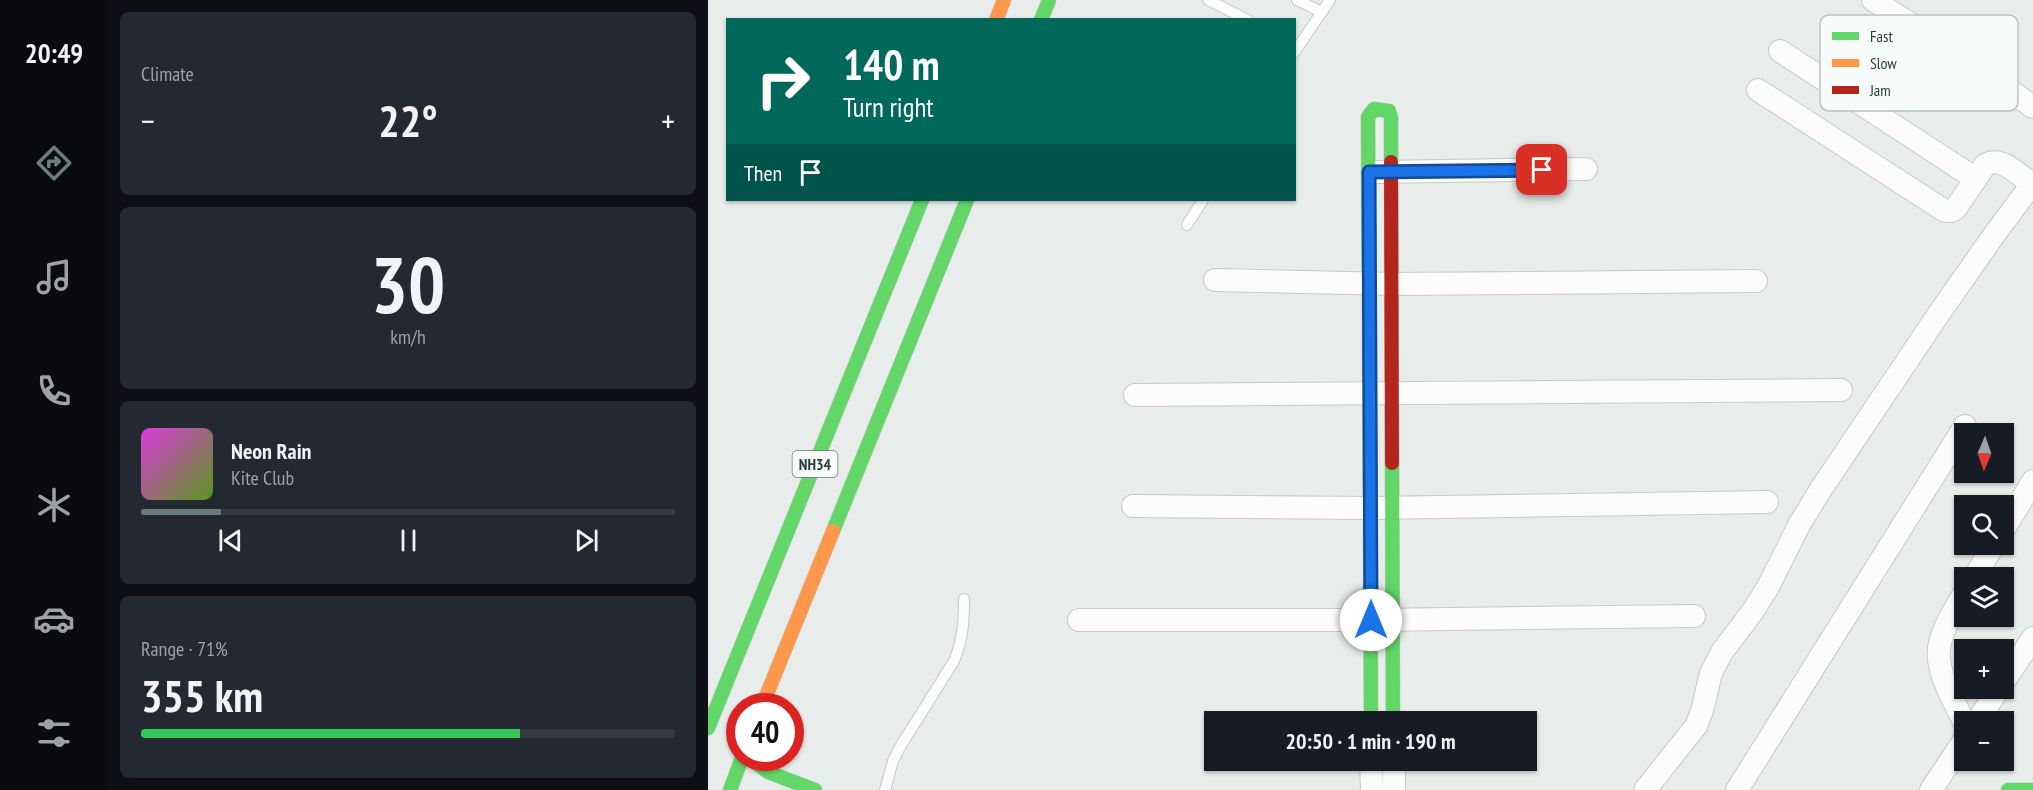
<!DOCTYPE html>
<html lang="en">
<head>
<meta charset="utf-8">
<style>
  :root { --surface:#171b24; --page:#242831; --text:#f1f3f6; --muted:#9ea1a6; --line:#363941; --accent:#697e78 }
  body { margin:0; font-family:"PT Sans Narrow",sans-serif; background:var(--page); color:var(--text); height:100vh; display:flex; flex-direction:column; font-size:22px; white-space:nowrap }
  * { box-sizing:border-box; margin:0 }
  p { font-size:20px; color:var(--muted) }
  .icon { flex:none; width:33px; height:33px; fill:none; stroke:currentColor; stroke-width:2; stroke-linecap:round; stroke-linejoin:round }
  .map { position:relative; flex:1; overflow:hidden }
  .side { display:flex; flex-direction:column; gap:12px; padding:12px; background:#0d0f14; width:600px }
  .side>* { flex:none }
  .hud { position:absolute; left:18px; top:18px; width:570px; height:183px; border-radius:0px; box-shadow:0 2px 4px #0004; background:#00695c; color:#fff; overflow:hidden }
  .needle { width:39px; rotate:182deg }
  .buttons { position:absolute; left:1246px; top:423px; display:grid; gap:12px }
  .buttons a { display:grid; place-items:center; width:60px; height:60px; border-radius:0px; background:var(--surface); box-shadow:0 2px 4px #0004; font-size:30px }
  .speed { position:absolute; left:18px; top:693px; display:flex; gap:12px; font-size:30px; font-weight:700; text-align:center }
  .speed>* { display:grid; place-content:center; width:78px; height:78px; border-radius:50%; background:var(--surface); box-shadow:0 2px 4px #0004; line-height:1 }
  .speed .limit { border:9px solid #d22; background:#fff; color:#111 }
  .pin { position:absolute; display:grid; place-items:center; width:51px; height:51px; color:#fff; margin:-26px; border-radius:12px; box-shadow:0 3px 9px #0006 }
  .me { position:absolute; width:66px; margin:-33px; rotate:0deg; stroke-linejoin:round; filter:drop-shadow(0 0 4px #0008) }
  .turn { display:flex; align-items:center; gap:21px; height:126px; padding:0 18px; font-size:27px }
  .turn .icon { width:78px; height:78px; stroke-width:2.5 }
  .turn b { display:block; font-size:42px; line-height:51px }
  .then { display:flex; align-items:center; height:57px; padding:0 18px; background:#0003; gap:12px; font-size:22px }
  .big { font-size:45px; font-weight:600; line-height:1.1 }
  .side .card { flex:1; display:flex; flex-direction:column; justify-content:center; gap:9px; min-width:0; padding:0 21px; border-radius:9px; background:var(--page) }
  .side .dial { align-items:center; gap:0 }
  .dial b { font-size:78px; line-height:1 }
  .song { display:flex; align-items:center; gap:18px }
  .cover { width:72px; height:72px; border-radius:9px; background:linear-gradient(135deg,hsl(300 70% 55%),hsl(90 70% 35%)) }
  .played { height:6px; border-radius:3px; background:linear-gradient(90deg,var(--accent) 15%,var(--line) 15%) }
  .keys { display:flex; justify-content:space-around; direction:ltr }
  .heat { display:flex; justify-content:space-between; align-items:center; font-size:33px; direction:ltr }
  .charge { height:9px; border-radius:4px; background:linear-gradient(90deg,#34c759 71%,var(--line) 0) }
  .trip { position:absolute; left:496px; top:711px; width:333px; height:60px; border-radius:0px; background:var(--surface); box-shadow:0 2px 4px #0004; font-weight:600; line-height:60px; text-align:center }
  main { display:flex; flex:1; min-height:0 }
  .dock { display:flex; flex-direction:column; width:108px; justify-content:space-around; align-items:center; background:#090b0e; color:var(--muted) }
  .dock .icon { width:42px; height:42px }
  .dock .selected { color:var(--accent) }
  .dock b { font-size:27px; color:var(--text) }
  .map>svg:first-child { display:block }
  .lines { fill:none; stroke-linecap:round; stroke-linejoin:round }
  .lane-casing { stroke:#c5cac8; stroke-width:12 }
  .street-casing { stroke:#c5cac8; stroke-width:24 }
  .fast-casing { stroke:#c3cbc8; stroke-width:15 }
  .slow-casing { stroke:#c3cbc8; stroke-width:15 }
  .jam-casing { stroke:#c3cbc8; stroke-width:15 }
  .lane { stroke:#fcfcfc; stroke-width:10 }
  .street { stroke:#fcfcfc; stroke-width:22 }
  .fast { stroke:#63d668; stroke-width:14 }
  .slow { stroke:#ff974d; stroke-width:14 }
  .jam { stroke:#b3261e; stroke-width:14 }
  .route-casing { stroke:#114b97; stroke-width:15 }
  .route { stroke:#1a73e8; stroke-width:10 }
  .labels { text-anchor:middle; stroke-width:5; stroke-linejoin:round; paint-order:stroke }
  .shield { fill:#f7fbf9; stroke:#637a73; stroke-width:1.5 }
  .shield-label { font-size:16px; font-weight:bold; fill:#24423a }
  .key { fill:#f7fbf9; stroke:#b8c4c0; stroke-width:1.5 }
  .key-label { font-size:16px; fill:#24423a }
</style>
</head>
<body>
<main>
<nav class="dock">
<b>20:49</b>
<svg class="icon selected" aria-label="directions" viewBox="0 0 24 24"><path d="M12 3l9 9-9 9-9-9zM9 14v-3h6M13 9l2 2-2 2"/></svg>
<svg class="icon" aria-label="music" viewBox="0 0 24 24"><path d="M9 18V5l10-2v13"/><circle cx="6" cy="18" r="3"/><circle cx="16" cy="16" r="3"/></svg>
<svg class="icon" aria-label="phone" viewBox="0 0 24 24"><path d="M5 4h4l2 5-3 2q2 4 5 5l2-3 5 2v4C11 20 4 13 5 4z"/></svg>
<svg class="icon" aria-label="climate" viewBox="0 0 24 24"><path d="M12 3v18M4 7l16 10M4 17L20 7"/></svg>
<svg class="icon" aria-label="car" viewBox="0 0 24 24"><path d="M5 17H2v-5l4-1 3-4h7l3 4 3 1v5h-3M9 17h6M6 11h13"/><circle cx="7" cy="17" r="2"/><circle cx="17" cy="17" r="2"/></svg>
<svg class="icon" aria-label="filters" viewBox="0 0 24 24"><path d="M4 7h16M4 17h16"/><circle cx="9" cy="7" r="2"/><circle cx="15" cy="17" r="2"/></svg>
</nav>
<section class="side">
<div class="card"><p>Climate</p>
<div class="heat"><a>−</a><b class="big">22°</b><a>+</a></div>
</div>
<div class="card dial"><b>30</b><p>km/h</p></div>
<div class="card">
<div class="song"><i class="cover"></i><div><b>Neon Rain</b><p>Kite Club</p></div></div>
<div class="played"></div>
<div class="keys"><svg class="icon" aria-label="previous" viewBox="0 0 24 24"><path d="M18 5L8 12l10 7zM5 5v14"/></svg><svg class="icon" aria-label="pause" viewBox="0 0 24 24"><path d="M8 5v14M16 5v14"/></svg><svg class="icon" aria-label="next" viewBox="0 0 24 24"><path d="M6 5l10 7-10 7zM19 5v14"/></svg></div>
</div>
<div class="card"><p>Range · 71%</p><b class="big">355 km</b><div class="charge"></div></div>
</section>
<div class="map">
<svg width="1325" height="790" viewBox="0 0 1325 790">
  <rect width="100%" height="100%" fill="#e8edeb"/>
  <g class="lines">
    <defs>
      <g id="lane">
        <polyline points="500,0 540,20"/>
        <polyline points="589,0 614,12"/>
        <polyline points="586,53 622,0"/>
        <polyline points="479,225 495,200"/>
        <path d="M177 790 185 761 192 747 246 661C255 640 256 621 256 599"/>
      </g>
      <g id="street">
        <polyline points="1165,0 1270,67 1325,107"/>
        <polyline points="1072,51 1268,179"/>
        <path d="M1050 90 1237 211H1244L1248 208 1277 165C1293 155 1311 175 1325 185"/>
        <polyline points="668,172 878,169"/>
        <polyline points="507,280 684,284 1048,281"/>
        <polyline points="427,395 1133,390"/>
        <polyline points="425,506 662,508 1059,502"/>
        <polyline points="1296,529 1325,481"/>
        <polyline points="1266,578 1286,544"/>
        <path d="M1257 592C1247 609 1234 628 1231 648 1228 674 1247 702 1257 724"/>
        <polyline points="371,620 663,620 986,616"/>
        <polyline points="1296,681 1325,638"/>
        <polyline points="1269,722 1291,688"/>
        <polyline points="663,760 664,790"/>
        <polyline points="686,760 686,790"/>
        <polyline points="937,790 988,726 994,711 1003,673 1014,652 1045,611 1060,587 1091,525 1113,489 1232,312 1286,235 1324,184"/>
        <polyline points="1029,790 1257,426"/>
        <polyline points="1223,790 1257,739"/>
      </g>
      <g id="fast">
        <polyline points="333,20 341,0"/>
        <polyline points="684,463 685,722"/>
        <polyline points="125,531 259,200"/>
        <polyline points="663,722 660,117 666,109 681,111 683,118 683,162"/>
        <polyline points="0,728 214,200"/>
        <polyline points="42,758 60,772 107,790"/>
        <polyline points="22,790 34,758"/>
        <polyline points="1300,790 1325,790"/>
      </g>
      <g id="slow">
        <polyline points="288,20 296,0"/>
        <polyline points="54,706 125,531"/>
      </g>
      <polyline id="jam" points="683,162 684,463"/>
    </defs>
    <!-- lane casing -->
    <use href="#lane" class="lane-casing"/>
    <!-- street casing -->
    <use href="#street" class="street-casing"/>
    <!-- fast casing -->
    <use href="#fast" class="fast-casing"/>
    <!-- slow casing -->
    <use href="#slow" class="slow-casing"/>
    <!-- jam casing -->
    <use href="#jam" class="jam-casing"/>
    <!-- lane -->
    <use href="#lane" class="lane"/>
    <!-- street -->
    <use href="#street" class="street"/>
    <!-- fast -->
    <use href="#fast" class="fast"/>
    <!-- slow -->
    <use href="#slow" class="slow"/>
    <!-- jam -->
    <use href="#jam" class="jam"/>
  </g>
  <g class="lines">
    <defs>
      <polyline id="route" points="663,620 661,172 834,170"/>
    </defs>
    <!-- route casing -->
    <use href="#route" class="route-casing"/>
    <!-- route -->
    <use href="#route" class="route"/>
  </g>
  <g class="labels">
    <!-- shield labels -->
    <rect class="shield" x="84.5" y="451" width="45" height="26" rx="4.5"/>
    <g class="shield-label">
      <text x="107" y="470">NH34</text>
    </g>
  </g>
  <!-- legend -->
  <rect x="1112" y="15" width="198" height="96" rx="9" class="key"/>
  <rect x="1124" y="32" width="27" height="8" fill="#63d668"/>
  <rect x="1124" y="59" width="27" height="8" fill="#ff974d"/>
  <rect x="1124" y="86" width="27" height="8" fill="#b3261e"/>
  <g class="key-label">
    <text x="1162" y="42">Fast</text>
    <text x="1162" y="69">Slow</text>
    <text x="1162" y="96">Jam</text>
  </g>
</svg>
<div class="buttons">
<a><svg class="needle" viewBox="-14 -14 28 28"><path d="M0-13l5 13h-10z" fill="#e53935"/><path d="M0 13l5-13h-10z" fill="#9ea1a6"/></svg></a>
<a><svg class="icon" aria-label="search" viewBox="0 0 24 24"><circle cx="10" cy="10" r="6"/><path d="M15 15l6 6"/></svg></a>
<a><svg class="icon" aria-label="layers" viewBox="0 0 24 24"><path d="M12 4l9 5-9 5-9-5zM3 14l9 5 9-5"/></svg></a>
<a>+</a>
<a>−</a>
</div>
<div class="speed"><div class="limit">40</div></div>
<div class="pin" style="left:834px;top:170px;background:#d93025"><svg class="icon" aria-label="arrive" viewBox="0 0 24 24"><path d="M6 21V4h12l-3 4 3 4H6"/></svg></div>
<svg class="me" style="left:663px;top:620px" viewBox="-20 -20 40 40"><circle r="19" fill="#fff"/><path d="M0-13L10 11 0 6-10 11z" fill="#1a73e8"/></svg>
<div class="trip">20:50 · 1 min · 190 m</div>
<div class="hud">
<div class="turn"><svg class="icon" aria-label="right" viewBox="0 0 24 24"><path d="M7 20v-9h11M14 6l5 5-5 5"/></svg><div><b>140 m</b>Turn right</div></div>
<div class="then">Then<svg class="icon" aria-label="arrive" viewBox="0 0 24 24"><path d="M6 21V4h12l-3 4 3 4H6"/></svg></div>
</div>
</div>
</main>
</body>
</html>
